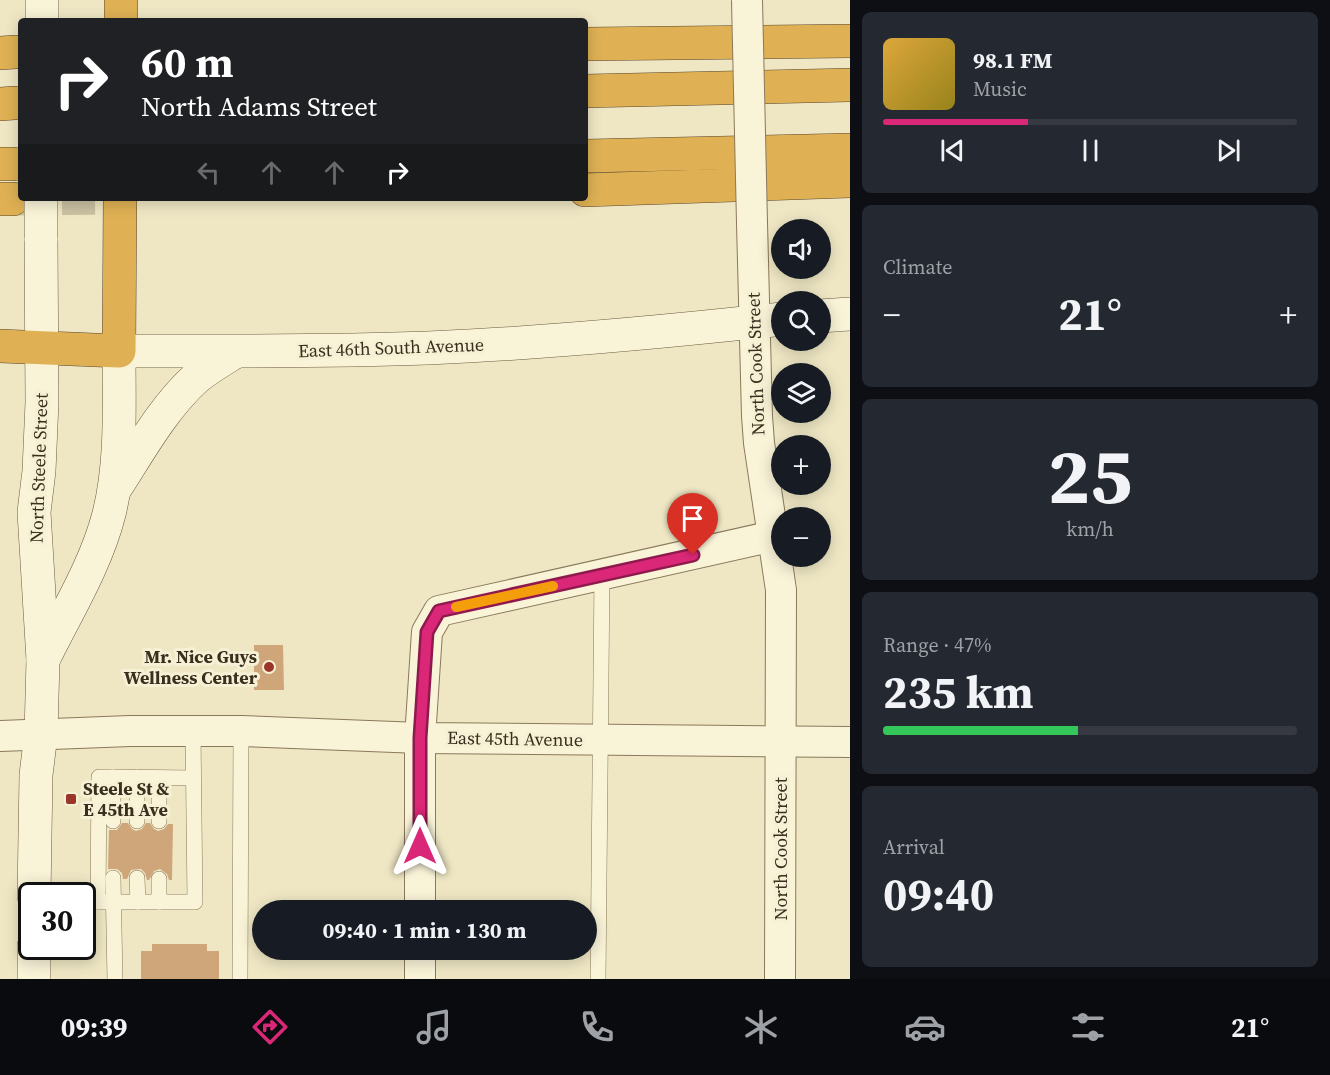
<!DOCTYPE html>
<html lang="en">
<head>
<meta charset="utf-8">
<style>
  :root { --surface:#171b24; --page:#242831; --text:#f1f3f6; --muted:#9ea1a6; --line:#363941; --accent:#db2777 }
  body { margin:0; font-family:"Source Serif 4",serif; background:var(--page); color:var(--text); height:100vh; display:flex; flex-direction:column; font-size:22px; white-space:nowrap }
  * { box-sizing:border-box; margin:0 }
  p { font-size:20px; color:var(--muted) }
  .icon { flex:none; width:33px; height:33px; fill:none; stroke:currentColor; stroke-width:2; stroke-linecap:round; stroke-linejoin:round }
  .map { position:relative; flex:1; overflow:hidden }
  .drawer { display:flex; flex-direction:column; gap:12px; padding:12px; background:#0d0f14; width:480px }
  .drawer>* { flex:none }
  .top-card { position:absolute; left:18px; top:18px; width:570px; height:183px; border-radius:6px; box-shadow:0 3px 15px #0003; background:#202124; color:#fff; overflow:hidden }
  .fabs { position:absolute; left:771px; top:219px; display:grid; gap:12px }
  .fabs a { display:grid; place-items:center; width:60px; height:60px; border-radius:50%; background:var(--surface); box-shadow:0 3px 15px #0003; font-size:30px }
  .speed { position:absolute; left:18px; top:882px; display:flex; gap:12px; font-size:30px; font-weight:700; text-align:center }
  .speed>* { display:grid; place-content:center; width:78px; height:78px; border-radius:50%; background:var(--surface); box-shadow:0 3px 15px #0003; line-height:1 }
  .speed .limit { border:3px solid #111; border-radius:9px; background:#fff; color:#111 }
  .pin { position:absolute; display:grid; place-items:center; width:51px; height:51px; color:#fff; margin:-62px -26px; border-radius:50% 50% 50% 0; rotate:-45deg; box-shadow:0 0 6px #0007 }
  .pin .icon { rotate:45deg }
  .me { position:absolute; width:66px; margin:-33px; rotate:0deg; stroke-linejoin:round; filter:drop-shadow(0 0 4px #0008) }
  .turn { display:flex; align-items:center; gap:21px; height:126px; padding:0 24px; font-size:27px }
  .turn .icon { width:78px; height:78px; stroke-width:2.5 }
  .turn b { display:block; font-size:42px; line-height:51px }
  .lanes { display:flex; align-items:center; height:57px; padding:0 24px; background:#0003; justify-content:center; gap:30px; direction:ltr }
  .lanes .off { opacity:.35 }
  .big { font-size:45px; font-weight:700; line-height:1.1 }
  .drawer .widget { flex:1; display:flex; flex-direction:column; justify-content:center; gap:9px; min-width:0; padding:0 21px; border-radius:9px; background:var(--page) }
  .drawer .dial { align-items:center; gap:0 }
  .dial b { font-size:78px; line-height:1 }
  .song { display:flex; align-items:center; gap:18px }
  .cover { width:72px; height:72px; border-radius:9px; background:linear-gradient(135deg,hsl(40 70% 55%),hsl(50 70% 35%)) }
  .played { height:6px; border-radius:3px; background:linear-gradient(90deg,var(--accent) 35%,var(--line) 35%) }
  .keys { display:flex; justify-content:space-around; direction:ltr }
  .heat { display:flex; justify-content:space-between; align-items:center; font-size:33px; direction:ltr }
  .charge { height:9px; border-radius:4px; background:linear-gradient(90deg,#34c759 47%,var(--line) 0) }
  .trip { position:absolute; left:252px; top:900px; width:345px; height:60px; border-radius:30px; background:var(--surface); box-shadow:0 3px 15px #0003; font-weight:700; line-height:60px; text-align:center }
  .tab-bar { display:flex; height:96px; justify-content:space-around; align-items:center; background:#090b0e; color:var(--muted) }
  .tab-bar .icon { width:42px; height:42px }
  .tab-bar .current { color:var(--accent) }
  .tab-bar b { font-size:27px; color:var(--text) }
  main { display:flex; flex:1; min-height:0 }
  .map>svg:first-child { display:block }
  .building { fill:#cea67a }
  .lines { fill:none; stroke-linecap:round; stroke-linejoin:round }
  .highway-tunnel { stroke:#cbc2a3; stroke-width:33; stroke-dasharray:33 16; stroke-linecap:butt }
  .lane-casing { stroke:#8a795a; stroke-width:16 }
  .street-casing { stroke:#8a795a; stroke-width:32 }
  .secondary-casing { stroke:#6c5a3d; stroke-width:34 }
  .highway-casing { stroke:#58462e; stroke-width:34 }
  .lane { stroke:#f9f3d8; stroke-width:15 }
  .street { stroke:#f9f3d8; stroke-width:30 }
  .secondary { stroke:#f9f3d8; stroke-width:33 }
  .highway { stroke:#dfb154; stroke-width:33 }
  .street-bridge-casing { stroke:#8a795a; stroke-width:32; stroke-linecap:butt }
  .secondary-bridge-casing { stroke:#6c5a3d; stroke-width:34; stroke-linecap:butt }
  .street-bridge { stroke:#f9f3d8; stroke-width:30 }
  .secondary-bridge { stroke:#f9f3d8; stroke-width:33 }
  .route-casing { stroke:#8e194d; stroke-width:15 }
  .route { stroke:#db2777; stroke-width:10 }
  .slow { stroke:#f59e0b; stroke-width:10 }
  .poi-dot { fill:#9a3529; stroke:#f6f0d4; stroke-width:2 }
  .labels { text-anchor:middle; stroke-width:6; stroke-linejoin:round; paint-order:stroke }
  .street-label { font-size:18px; fill:#3a2f1e; stroke:#f6f0d4 }
  .poi-label { font-size:18px; font-weight:bold; fill:#3a2f1e; stroke:#f6f0d4; text-anchor:end }
</style>
</head>
<body>
<main>
<div class="map">
<svg width="850" height="979" viewBox="0 0 850 979">
  <rect width="100%" height="100%" fill="#efe7c4"/>
  <!-- building -->
  <g class="building">
    <polygon points="254,645 283,645 284,690 254,690"/>
    <polygon points="122,823 128,823 132,829 136,831 142,829 146,823 150,823 154,829 158,831 164,829 168,824 173,824 172,880 169,880 167,874 160,869 154,871 149,880 147,880 145,873 141,869 131,870 127,879 123,879 122,873 117,869 108,869 109,830 117,830"/>
    <polygon points="152,944 207,944 207,951 219,951 219,979 141,979 141,951 152,951"/>
  </g>
  <g class="lines">
    <!-- highway-tunnel -->
    <polyline class="highway-tunnel" points="13,199 108,198"/>
    <defs>
      <g id="lane">
        <polyline points="137,777 137,821"/>
        <polyline points="113,821 113,777 193,778"/>
        <polyline points="159,821 159,778"/>
        <polyline points="113,878 115,979"/>
        <polyline points="137,878 138,902"/>
        <polyline points="159,879 159,902"/>
        <polyline points="34,895 88,895 98,902 195,902 193,731"/>
        <polyline points="98,902 99,777 113,777"/>
        <polyline points="240,979 241,731"/>
        <polyline points="598,979 602,575"/>
      </g>
      <g id="street">
        <polyline points="752,223 757,416 759,443 781,590 780,979"/>
        <polyline points="0,736 130,731 241,731 420,738 850,742"/>
        <polyline points="420,910 420,738 427,632 439,611 773,536"/>
        <polyline points="420,950 420,979"/>
      </g>
      <g id="secondary">
        <polyline points="42,21 42,0"/>
        <polyline points="820,316 850,314"/>
        <path d="M116 487C140 450 163 408 196 378 208 368 222 360 235 352"/>
        <path d="M43 660C66 613 96 565 109 514 122 462 119 405 119 351 222 351 325 352 428 348 546 343 664 332 782 319"/>
        <polyline points="34,896 36,775 41,734 43,660 34,512 39,471 42,402 41,238"/>
        <polyline points="34,946 34,979"/>
      </g>
      <g id="highway">
        <polyline points="121,21 121,0"/>
        <polyline points="585,44 850,41"/>
        <polyline points="0,53 15,52"/>
        <polyline points="585,91 850,85"/>
        <polyline points="0,104 14,103"/>
        <polyline points="585,156 850,150"/>
        <polyline points="0,164 13,164"/>
        <polyline points="585,190 850,181"/>
        <polyline points="0,199 13,199"/>
        <polyline points="0,346 119,351 120,198"/>
      </g>
    </defs>
    <!-- lane casing -->
    <use href="#lane" class="lane-casing"/>
    <!-- street casing -->
    <use href="#street" class="street-casing"/>
    <!-- secondary casing -->
    <use href="#secondary" class="secondary-casing"/>
    <!-- highway casing -->
    <use href="#highway" class="highway-casing"/>
    <!-- lane -->
    <use href="#lane" class="lane"/>
    <!-- street -->
    <use href="#street" class="street"/>
    <!-- secondary -->
    <use href="#secondary" class="secondary"/>
    <!-- highway -->
    <use href="#highway" class="highway"/>
    <defs>
      <polyline id="street-bridge" points="747,0 752,223"/>
      <polyline id="secondary-bridge" points="41,238 41,198"/>
    </defs>
    <!-- street-bridge casing -->
    <use href="#street-bridge" class="street-bridge-casing"/>
    <!-- secondary-bridge casing -->
    <use href="#secondary-bridge" class="secondary-bridge-casing"/>
    <!-- street-bridge -->
    <use href="#street-bridge" class="street-bridge"/>
    <!-- secondary-bridge -->
    <use href="#secondary-bridge" class="secondary-bridge"/>
  </g>
  <g class="lines">
    <defs>
      <polyline id="route" points="420,846 420,738 427,632 439,611 693,555"/>
    </defs>
    <!-- route casing -->
    <use href="#route" class="route-casing"/>
    <!-- route -->
    <use href="#route" class="route"/>
    <!-- slow -->
    <polyline class="slow" points="456,607 553,586"/>
  </g>
  <!-- markers -->
  <g class="poi-dot">
    <circle cx="269" cy="667" r="6"/>
    <rect x="65" y="793" width="12" height="12" rx="3"/>
  </g>
  <g class="labels">
    <!-- street labels -->
    <g class="street-label">
      <text transform="translate(391 348) rotate(-2)" y="6">East 46th South Avenue</text>
      <text transform="translate(756 364) rotate(-92)" y="6">North Cook Street</text>
      <text transform="translate(39 468) rotate(-88)" y="6">North Steele Street</text>
      <text transform="translate(515 739) rotate(1)" y="6">East 45th Avenue</text>
      <text transform="translate(781 849) rotate(-90)" y="6">North Cook Street</text>
    </g>
    <!-- poi labels -->
    <g class="poi-label">
      <text x="257" y="663">Mr. Nice Guys<tspan x="257" dy="21">Wellness Center</tspan></text>
      <text x="83" y="795" text-anchor="start">Steele St &amp;<tspan x="83" dy="21">E 45th Ave</tspan></text>
    </g>
  </g>
</svg>
<div class="fabs">
<a><svg class="icon" aria-label="sound" viewBox="0 0 24 24"><path d="M4 9h4l5-4v14l-5-4H4zM17 9q2 3 0 6"/></svg></a>
<a><svg class="icon" aria-label="search" viewBox="0 0 24 24"><circle cx="10" cy="10" r="6"/><path d="M15 15l6 6"/></svg></a>
<a><svg class="icon" aria-label="layers" viewBox="0 0 24 24"><path d="M12 4l9 5-9 5-9-5zM3 14l9 5 9-5"/></svg></a>
<a>+</a>
<a>−</a>
</div>
<div class="speed"><div class="limit">30</div></div>
<div class="pin" style="left:693px;top:555px;background:#d93025"><svg class="icon" aria-label="arrive" viewBox="0 0 24 24"><path d="M6 21V4h12l-3 4 3 4H6"/></svg></div>
<svg class="me" style="left:420px;top:846px" viewBox="-20 -20 40 40"><path d="M0-17L14 15 0 8-14 15z" fill="#db2777" stroke="#fff" stroke-width="4"/></svg>
<div class="trip">09:40 · 1 min · 130 m</div>
<div class="top-card">
<div class="turn"><svg class="icon" aria-label="right" viewBox="0 0 24 24"><path d="M7 20v-9h11M14 6l5 5-5 5"/></svg><div><b>60 m</b>North Adams Street</div></div>
<div class="lanes"><svg class="icon off" aria-label="left" viewBox="0 0 24 24"><path d="M17 20v-9H6M10 6l-5 5 5 5"/></svg><svg class="icon off" aria-label="ahead" viewBox="0 0 24 24"><path d="M12 20V5M6 11l6-6 6 6"/></svg><svg class="icon off" aria-label="ahead" viewBox="0 0 24 24"><path d="M12 20V5M6 11l6-6 6 6"/></svg><svg class="icon" aria-label="right" viewBox="0 0 24 24"><path d="M7 20v-9h11M14 6l5 5-5 5"/></svg></div>
</div>
</div>
<section class="drawer">
<div class="widget">
<div class="song"><i class="cover"></i><div><b>98.1 FM</b><p>Music</p></div></div>
<div class="played"></div>
<div class="keys"><svg class="icon" aria-label="previous" viewBox="0 0 24 24"><path d="M18 5L8 12l10 7zM5 5v14"/></svg><svg class="icon" aria-label="pause" viewBox="0 0 24 24"><path d="M8 5v14M16 5v14"/></svg><svg class="icon" aria-label="next" viewBox="0 0 24 24"><path d="M6 5l10 7-10 7zM19 5v14"/></svg></div>
</div>
<div class="widget"><p>Climate</p>
<div class="heat"><a>−</a><b class="big">21°</b><a>+</a></div>
</div>
<div class="widget dial"><b>25</b><p>km/h</p></div>
<div class="widget"><p>Range · 47%</p><b class="big">235 km</b><div class="charge"></div></div>
<div class="widget"><p>Arrival</p><b class="big">09:40</b></div>
</section>
</main>
<nav class="tab-bar">
<b>09:39</b>
<svg class="icon current" aria-label="directions" viewBox="0 0 24 24"><path d="M12 3l9 9-9 9-9-9zM9 14v-3h6M13 9l2 2-2 2"/></svg>
<svg class="icon" aria-label="music" viewBox="0 0 24 24"><path d="M9 18V5l10-2v13"/><circle cx="6" cy="18" r="3"/><circle cx="16" cy="16" r="3"/></svg>
<svg class="icon" aria-label="phone" viewBox="0 0 24 24"><path d="M5 4h4l2 5-3 2q2 4 5 5l2-3 5 2v4C11 20 4 13 5 4z"/></svg>
<svg class="icon" aria-label="climate" viewBox="0 0 24 24"><path d="M12 3v18M4 7l16 10M4 17L20 7"/></svg>
<svg class="icon" aria-label="car" viewBox="0 0 24 24"><path d="M5 17H2v-5l4-1 3-4h7l3 4 3 1v5h-3M9 17h6M6 11h13"/><circle cx="7" cy="17" r="2"/><circle cx="17" cy="17" r="2"/></svg>
<svg class="icon" aria-label="filters" viewBox="0 0 24 24"><path d="M4 7h16M4 17h16"/><circle cx="9" cy="7" r="2"/><circle cx="15" cy="17" r="2"/></svg>
<b>21°</b>
</nav>
</body>
</html>
